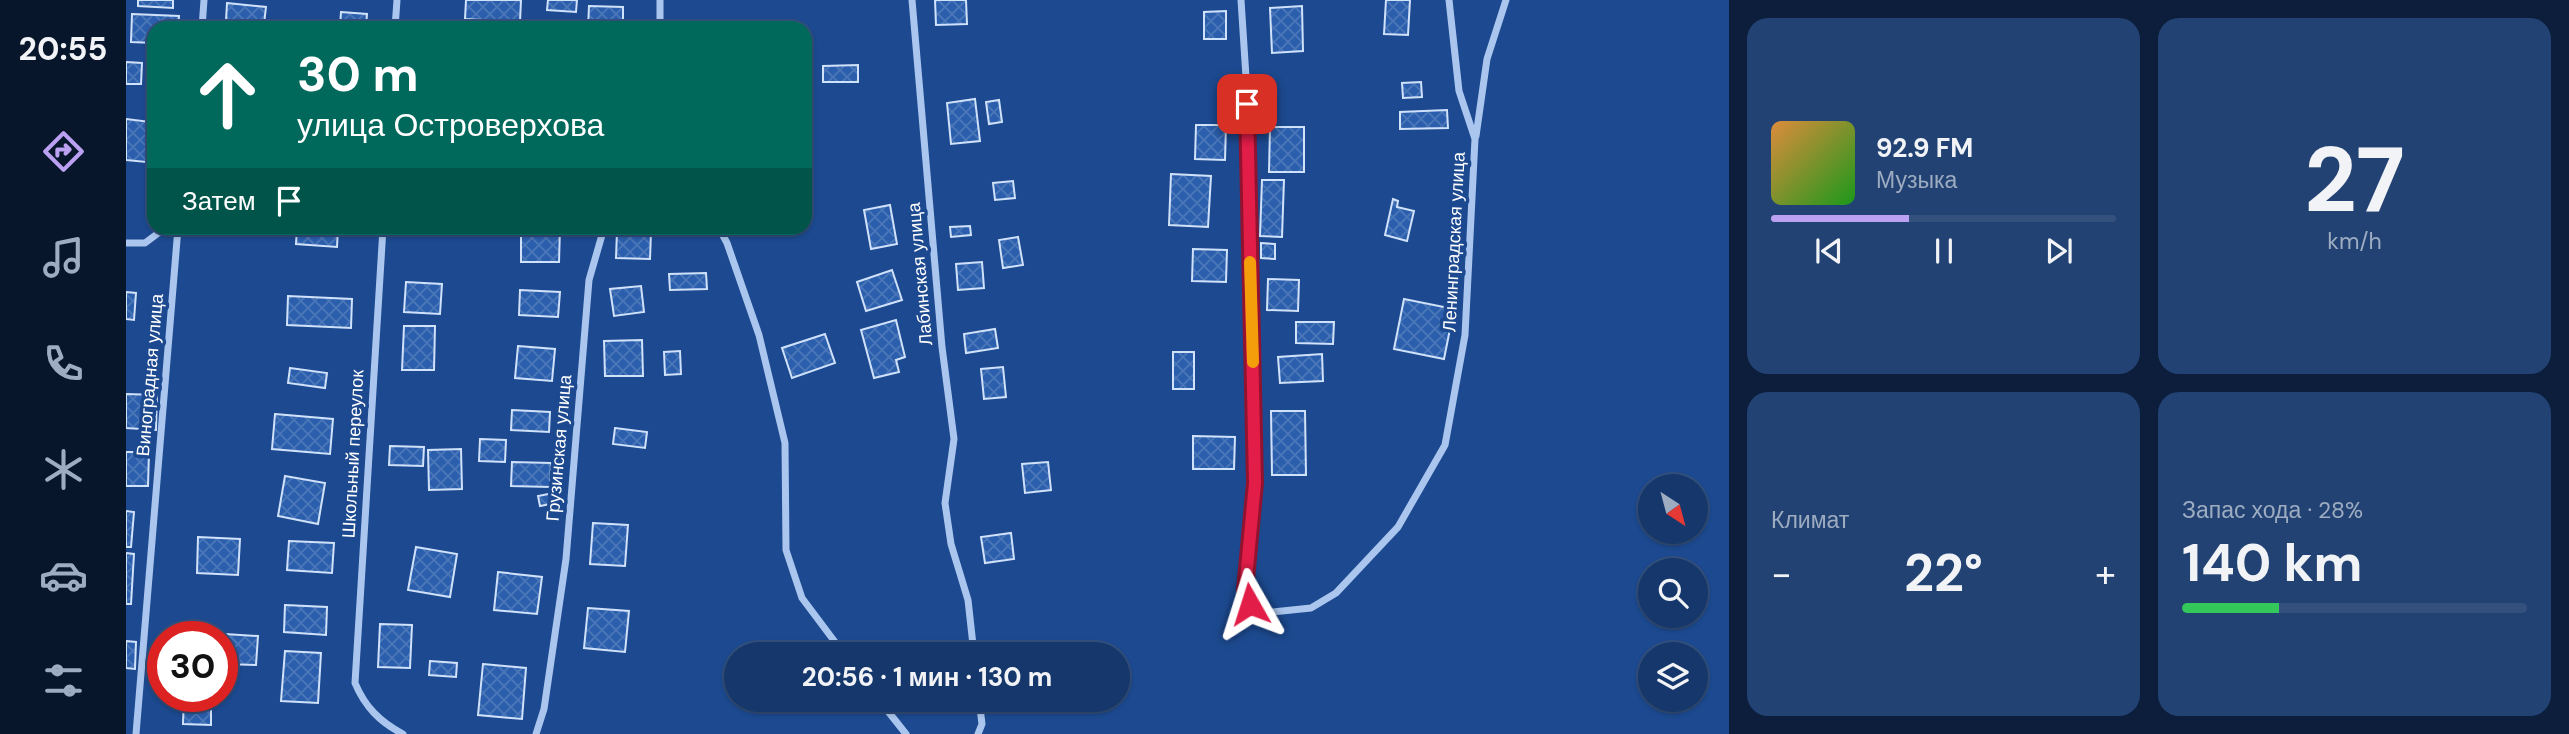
<!DOCTYPE html>
<html lang="ru">
<head>
<meta charset="utf-8">
<style>
  :root { --surface:#15376b; --page:#224273; --text:#f1f3f6; --muted:#9dacc1; --line:#34517e; --accent:#bca0f2 }
  body { margin:0; font-family:"DM Sans",sans-serif; background:var(--page); color:var(--text); height:100vh; display:flex; flex-direction:column; font-size:26px; white-space:nowrap }
  * { box-sizing:border-box; margin:0 }
  p { font-size:23px; color:var(--muted) }
  .icon { flex:none; width:38px; height:38px; fill:none; stroke:currentColor; stroke-width:2; stroke-linecap:round; stroke-linejoin:round }
  .map { position:relative; flex:1; overflow:hidden }
  .drawer { display:flex; flex-direction:column; gap:18px; padding:18px; background:#0c1e3b; width:840px }
  .drawer>* { flex:none }
  .banner { position:absolute; left:21px; top:21px; width:665px; height:214px; border-radius:21px; box-shadow:0 2px 5px #0004,0 0 0 2px var(--line); background:#00695c; color:#fff; overflow:hidden }
  .needle { width:46px; rotate:144deg }
  .buttons { position:absolute; left:1512px; top:474px; display:grid; gap:14px }
  .buttons a { display:grid; place-items:center; width:70px; height:70px; border-radius:50%; background:var(--surface); box-shadow:0 2px 5px #0004,0 0 0 2px var(--line); font-size:35px }
  .speed { position:absolute; left:21px; top:621px; display:flex; gap:14px; font-size:35px; font-weight:700; text-align:center }
  .speed>* { display:grid; place-content:center; width:91px; height:91px; border-radius:50%; background:var(--surface); box-shadow:0 2px 5px #0004,0 0 0 2px var(--line); line-height:1 }
  .speed .limit { border:10px solid #d22; background:#fff; color:#111 }
  .pin { position:absolute; display:grid; place-items:center; width:60px; height:60px; color:#fff; margin:-30px; border-radius:14px; box-shadow:0 4px 10px #0006 }
  .me { position:absolute; width:77px; margin:-38px; rotate:354deg; stroke-linejoin:round; filter:drop-shadow(0 0 5px #0008) }
  .turn { display:flex; align-items:center; gap:24px; height:147px; padding:0 35px; font-size:32px }
  .turn .icon { width:91px; height:91px; stroke-width:2.5 }
  .turn b { display:block; font-size:49px; line-height:60px }
  .then { display:flex; align-items:center; height:66px; padding:0 35px; background:#0003; gap:14px; font-size:26px }
  .big { font-size:52px; font-weight:700; line-height:1.1 }
  .drawer .widget { flex:1; display:flex; flex-direction:column; justify-content:center; gap:10px; min-width:0; padding:0 24px; border-radius:21px; background:var(--page) }
  .drawer .dial { align-items:center; gap:0 }
  .dial b { font-size:91px; line-height:1 }
  .song { display:flex; align-items:center; gap:21px }
  .cover { width:84px; height:84px; border-radius:10px; background:linear-gradient(135deg,hsl(30 70% 55%),hsl(120 70% 35%)) }
  .played { height:7px; border-radius:4px; background:linear-gradient(90deg,var(--accent) 40%,var(--line) 40%) }
  .keys { display:flex; justify-content:space-around; direction:ltr }
  .heat { display:flex; justify-content:space-between; align-items:center; font-size:38px; direction:ltr }
  .charge { height:10px; border-radius:5px; background:linear-gradient(90deg,#34c759 28%,var(--line) 0) }
  .drawer .tiles { flex:1; display:grid; gap:18px; grid-template-columns:repeat(2,1fr) }
  .trip { position:absolute; left:598px; top:642px; width:406px; height:70px; border-radius:35px; background:var(--surface); box-shadow:0 2px 5px #0004,0 0 0 2px var(--line); font-weight:700; line-height:70px; text-align:center }
  main { display:flex; flex:1; min-height:0 }
  .dock { display:flex; flex-direction:column; width:126px; justify-content:space-around; align-items:center; background:#08162b; color:var(--muted) }
  .dock .icon { width:49px; height:49px }
  .dock .selected { color:var(--accent) }
  .dock b { font-size:32px; color:var(--text) }
  .map>svg:first-child { display:block }
  .building { fill:url(#building-cross-hatch); stroke:#d0e1fa; stroke-width:2 }
  .lines { fill:none; stroke-linecap:round; stroke-linejoin:round }
  .street { stroke:#aac6ee; stroke-width:7 }
  .route-casing { stroke:#92132f; stroke-width:18 }
  .route { stroke:#e11d48; stroke-width:12 }
  .slow { stroke:#f59e0b; stroke-width:12 }
  .labels { text-anchor:middle; stroke-width:7; stroke-linejoin:round; paint-order:stroke }
  .street-label { font-size:18px; fill:#fff; stroke:#1c498f }
</style>
</head>
<body>
<main>
<nav class="dock">
<b>20:55</b>
<svg class="icon selected" aria-label="directions" viewBox="0 0 24 24"><path d="M12 3l9 9-9 9-9-9zM9 14v-3h6M13 9l2 2-2 2"/></svg>
<svg class="icon" aria-label="music" viewBox="0 0 24 24"><path d="M9 18V5l10-2v13"/><circle cx="6" cy="18" r="3"/><circle cx="16" cy="16" r="3"/></svg>
<svg class="icon" aria-label="phone" viewBox="0 0 24 24"><path d="M5 4h4l2 5-3 2q2 4 5 5l2-3 5 2v4C11 20 4 13 5 4z"/></svg>
<svg class="icon" aria-label="climate" viewBox="0 0 24 24"><path d="M12 3v18M4 7l16 10M4 17L20 7"/></svg>
<svg class="icon" aria-label="car" viewBox="0 0 24 24"><path d="M5 17H2v-5l4-1 3-4h7l3 4 3 1v5h-3M9 17h6M6 11h13"/><circle cx="7" cy="17" r="2"/><circle cx="17" cy="17" r="2"/></svg>
<svg class="icon" aria-label="filters" viewBox="0 0 24 24"><path d="M4 7h16M4 17h16"/><circle cx="9" cy="7" r="2"/><circle cx="15" cy="17" r="2"/></svg>
</nav>
<div class="map">
<svg width="1603" height="734" viewBox="0 0 1603 734">
  <defs>
    <pattern id="building-cross-hatch" width="8" height="8" patternUnits="userSpaceOnUse" patternTransform="scale(1.75)"><rect width="8" height="8" fill="#2b5fad"/><path d="M0 0l8 8M0 8l8-8" fill="none" stroke="#4b77b9"/></pattern>
  </defs>
  <rect width="100%" height="100%" fill="#1c498f"/>
  <!-- building -->
  <g class="building">
    <polygon points="12,0 47,0 47,8 12,6"/>
    <polygon points="340,0 395,0 394,22 339,19"/>
    <polygon points="422,0 451,0 450,12 421,10"/>
    <polygon points="809,0 840,0 841,24 810,25"/>
    <polygon points="1260,0 1284,0 1282,35 1258,34"/>
    <polygon points="101,3 140,7 138,24 100,21"/>
    <polygon points="463,6 497,7 497,28 462,28"/>
    <polygon points="1176,6 1177,51 1146,53 1144,8"/>
    <polygon points="1100,11 1100,39 1078,39 1078,12"/>
    <polygon points="215,12 241,14 240,28 214,28"/>
    <polygon points="6,14 53,16 52,28 28,28 28,43 5,42"/>
    <polygon points="0,62 16,63 15,84 0,84"/>
    <polygon points="732,65 732,82 697,82 697,66"/>
    <polygon points="1295,82 1296,97 1277,98 1276,83"/>
    <polygon points="849,99 854,141 825,144 821,103"/>
    <polygon points="873,100 876,122 863,124 860,102"/>
    <polygon points="1321,110 1322,128 1274,129 1274,112"/>
    <polygon points="0,119 25,122 20,162 0,160"/>
    <polygon points="1070,125 1100,125 1099,160 1069,159"/>
    <polygon points="1144,127 1178,127 1178,172 1143,172"/>
    <polygon points="1045,174 1085,176 1082,227 1043,225"/>
    <polygon points="1136,180 1158,180 1156,237 1134,236"/>
    <polygon points="887,181 889,198 869,200 867,183"/>
    <polygon points="1267,199 1272,201 1271,207 1288,211 1281,241 1259,235"/>
    <polygon points="764,205 771,244 745,249 738,210"/>
    <polygon points="844,226 845,235 825,237 824,227"/>
    <polygon points="171,228 212,228 211,247 170,244"/>
    <polygon points="285,228 317,228 316,233 285,231"/>
    <polygon points="395,228 434,228 433,262 395,262"/>
    <polygon points="491,231 525,232 524,259 490,258"/>
    <polygon points="892,237 897,265 877,268 873,240"/>
    <polygon points="1135,243 1149,244 1149,259 1135,258"/>
    <polygon points="1067,249 1101,250 1100,282 1066,281"/>
    <polygon points="856,262 858,288 832,290 830,264"/>
    <polygon points="766,270 776,300 740,311 731,282"/>
    <polygon points="580,273 581,289 544,290 543,274"/>
    <polygon points="1142,279 1173,280 1172,311 1141,310"/>
    <polygon points="280,282 316,284 314,314 278,312"/>
    <polygon points="515,286 518,312 488,316 484,289"/>
    <polygon points="394,290 434,292 432,317 393,315"/>
    <polygon points="0,292 10,293 8,320 0,319"/>
    <polygon points="162,296 226,299 225,328 161,325"/>
    <polygon points="1278,299 1328,309 1318,359 1268,349"/>
    <polygon points="770,320 779,357 770,360 773,372 748,378 735,330"/>
    <polygon points="1170,322 1208,322 1207,344 1170,343"/>
    <polygon points="278,326 309,326 308,370 276,370"/>
    <polygon points="869,329 872,348 840,353 838,334"/>
    <polygon points="699,334 709,363 666,378 656,348"/>
    <polygon points="516,340 517,376 479,376 478,341"/>
    <polygon points="392,346 429,349 426,381 389,378"/>
    <polygon points="554,351 555,374 539,375 538,352"/>
    <rect x="1047" y="352" width="21" height="37"/>
    <polygon points="1196,354 1197,381 1154,383 1152,357"/>
    <polygon points="877,367 880,397 858,399 855,369"/>
    <polygon points="164,368 201,373 199,388 162,383"/>
    <polygon points="0,394 31,395 30,430 0,428"/>
    <polygon points="386,410 424,412 423,432 385,430"/>
    <polygon points="1145,411 1179,411 1180,475 1146,475"/>
    <polygon points="149,414 207,419 204,454 146,449"/>
    <polygon points="489,428 521,432 519,448 487,444"/>
    <polygon points="1067,436 1109,437 1108,469 1067,469"/>
    <polygon points="354,439 380,440 379,462 353,461"/>
    <polygon points="264,446 298,447 297,466 263,465"/>
    <polygon points="335,449 336,489 303,490 302,450"/>
    <polygon points="0,452 23,452 22,486 0,486"/>
    <polygon points="386,462 425,463 424,487 385,486"/>
    <polygon points="922,462 925,490 899,493 896,464"/>
    <polygon points="159,476 199,483 192,524 152,516"/>
    <polygon points="433,492 435,502 414,506 412,496"/>
    <polygon points="0,511 8,512 5,547 0,547"/>
    <polygon points="467,523 502,525 499,566 464,564"/>
    <polygon points="885,533 888,559 859,563 855,537"/>
    <polygon points="72,537 114,539 112,575 71,573"/>
    <polygon points="163,541 208,543 206,573 161,570"/>
    <polygon points="290,547 331,554 324,597 282,590"/>
    <polygon points="0,553 8,554 5,604 0,604"/>
    <polygon points="372,572 416,577 411,614 368,610"/>
    <polygon points="159,605 201,607 200,635 158,632"/>
    <polygon points="462,608 503,611 499,652 458,648"/>
    <polygon points="254,624 286,625 284,668 252,667"/>
    <polygon points="99,634 132,636 130,665 98,664"/>
    <polygon points="0,641 10,642 9,669 0,668"/>
    <polygon points="159,651 195,653 192,703 155,701"/>
    <polygon points="304,661 331,663 330,677 303,675"/>
    <polygon points="357,664 400,668 396,719 352,715"/>
    <polygon points="58,696 85,696 85,725 57,724"/>
  </g>
  <g class="lines">
    <!-- street -->
    <g class="street">
      <polyline points="786,0 816,347 828,439 819,503 825,544 842,600 848,654"/>
      <polyline points="1115,0 1120,77 1129,483 1119,590 1124,604 1137,613 1185,608 1210,593 1272,527 1319,445 1339,335 1349,139 1333,91 1323,0"/>
      <polyline points="76,28 78,0"/>
      <polyline points="269,28 271,0"/>
      <polyline points="534,28 534,0"/>
      <polyline points="1350,136 1361,59 1380,0"/>
      <path d="M257 228 229 683C239 707 254 722 277 734"/>
      <polyline points="593,228 601,243 633,335 659,443 660,550 676,598 718,654"/>
      <polyline points="0,243 19,243 39,228"/>
      <polyline points="753,700 780,734"/>
      <polyline points="10,734 52,228"/>
      <polyline points="410,734 418,709 440,559 463,280 478,228"/>
      <polyline points="852,734 856,724 853,700"/>
    </g>
  </g>
  <g class="lines">
    <defs>
      <polyline id="route" points="1121,104 1129,483 1119,590 1124,604"/>
    </defs>
    <!-- route casing -->
    <use href="#route" class="route-casing"/>
    <!-- route -->
    <use href="#route" class="route"/>
    <!-- slow -->
    <polyline class="slow" points="1124,262 1127,362"/>
  </g>
  <g class="labels">
    <!-- street labels -->
    <g class="street-label">
      <text transform="translate(1328 242) rotate(-87)" y="6">Ленинградская улица</text>
      <text transform="translate(794 274) rotate(-95)" y="6">Лабинская улица</text>
      <text transform="translate(24 375) rotate(-85)" y="6">Виноградная улица</text>
      <text transform="translate(433 448) rotate(-85)" y="6">Грузинская улица</text>
      <text transform="translate(227 454) rotate(-87)" y="6">Школьный переулок</text>
    </g>
  </g>
</svg>
<div class="buttons">
<a><svg class="needle" viewBox="-14 -14 28 28"><path d="M0-13l5 13h-10z" fill="#e53935"/><path d="M0 13l5-13h-10z" fill="#9dacc1"/></svg></a>
<a><svg class="icon" aria-label="search" viewBox="0 0 24 24"><circle cx="10" cy="10" r="6"/><path d="M15 15l6 6"/></svg></a>
<a><svg class="icon" aria-label="layers" viewBox="0 0 24 24"><path d="M12 4l9 5-9 5-9-5zM3 14l9 5 9-5"/></svg></a>
</div>
<div class="speed"><div class="limit">30</div></div>
<div class="pin" style="left:1121px;top:104px;background:#d93025"><svg class="icon" aria-label="arrive" viewBox="0 0 24 24"><path d="M6 21V4h12l-3 4 3 4H6"/></svg></div>
<svg class="me" style="left:1124px;top:604px" viewBox="-20 -20 40 40"><path d="M0-17L14 15 0 8-14 15z" fill="#e11d48" stroke="#fff" stroke-width="4"/></svg>
<div class="trip">20:56 · 1 мин · 130 m</div>
<div class="banner">
<div class="turn"><svg class="icon" aria-label="ahead" viewBox="0 0 24 24"><path d="M12 20V5M6 11l6-6 6 6"/></svg><div><b>30 m</b>улица Островерхова</div></div>
<div class="then">Затем<svg class="icon" aria-label="arrive" viewBox="0 0 24 24"><path d="M6 21V4h12l-3 4 3 4H6"/></svg></div>
</div>
</div>
<section class="drawer">
<div class="tiles">
<div class="widget">
<div class="song"><i class="cover"></i><div><b>92.9 FM</b><p>Музыка</p></div></div>
<div class="played"></div>
<div class="keys"><svg class="icon" aria-label="previous" viewBox="0 0 24 24"><path d="M18 5L8 12l10 7zM5 5v14"/></svg><svg class="icon" aria-label="pause" viewBox="0 0 24 24"><path d="M8 5v14M16 5v14"/></svg><svg class="icon" aria-label="next" viewBox="0 0 24 24"><path d="M6 5l10 7-10 7zM19 5v14"/></svg></div>
</div>
<div class="widget dial"><b>27</b><p>km/h</p></div>
<div class="widget"><p>Климат</p>
<div class="heat"><a>−</a><b class="big">22°</b><a>+</a></div>
</div>
<div class="widget"><p>Запас хода · 28%</p><b class="big">140 km</b><div class="charge"></div></div>
</div>
</section>
</main>
</body>
</html>
